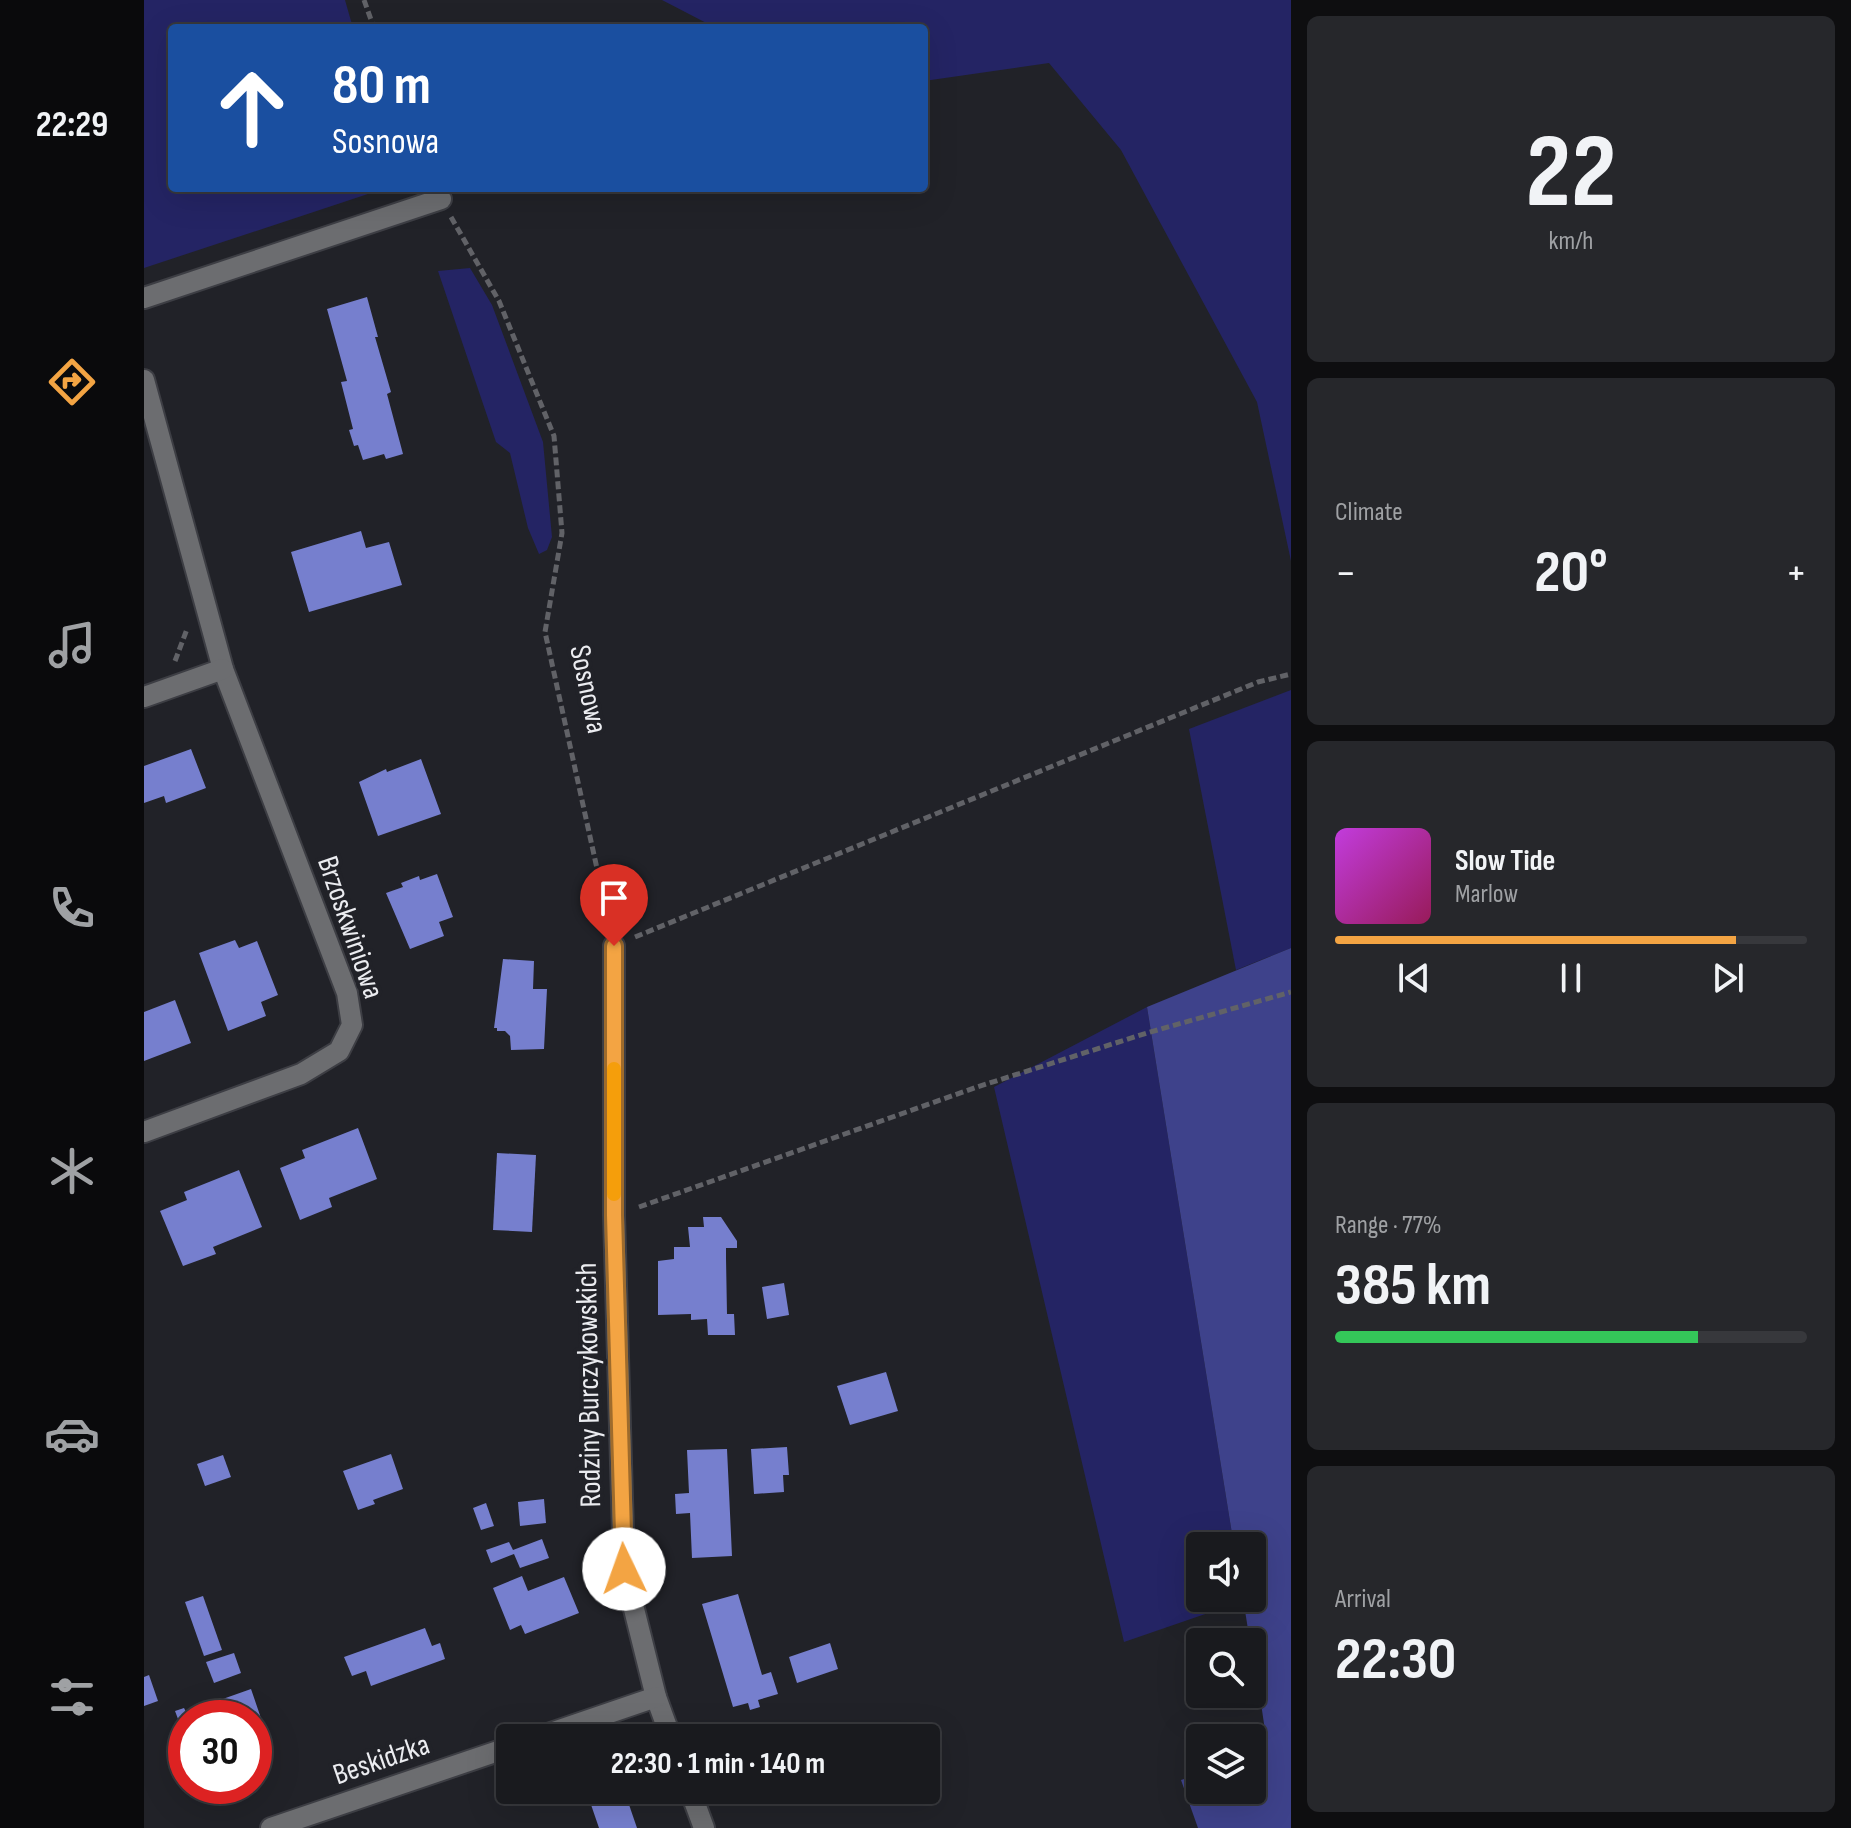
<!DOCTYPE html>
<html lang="en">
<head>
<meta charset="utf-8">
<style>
  :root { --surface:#191a1e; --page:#26272b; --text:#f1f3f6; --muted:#9fa1a4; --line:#37383c; --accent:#f3a443 }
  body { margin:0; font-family:"Sofia Sans Condensed",sans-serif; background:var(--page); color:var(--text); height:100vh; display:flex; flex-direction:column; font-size:30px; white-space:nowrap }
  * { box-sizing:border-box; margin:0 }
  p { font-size:26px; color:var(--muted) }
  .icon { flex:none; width:44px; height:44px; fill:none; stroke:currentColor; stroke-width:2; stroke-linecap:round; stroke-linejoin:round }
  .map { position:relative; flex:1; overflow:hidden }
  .sheet { display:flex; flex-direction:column; gap:16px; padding:16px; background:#0e0e10; width:560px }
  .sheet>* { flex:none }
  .hud { position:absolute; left:24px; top:24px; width:760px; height:168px; border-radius:8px; box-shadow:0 8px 32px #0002,0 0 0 2px var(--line); background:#1a4fa0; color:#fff; overflow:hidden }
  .tools { position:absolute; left:1042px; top:1532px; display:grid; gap:16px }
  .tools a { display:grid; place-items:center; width:80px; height:80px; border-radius:8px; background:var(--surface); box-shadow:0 8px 32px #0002,0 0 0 2px var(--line); font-size:40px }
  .speed { position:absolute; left:24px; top:1700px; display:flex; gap:16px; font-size:40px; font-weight:700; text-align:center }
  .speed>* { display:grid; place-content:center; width:104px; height:104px; border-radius:50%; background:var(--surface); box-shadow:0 8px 32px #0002,0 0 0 2px var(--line); line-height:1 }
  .speed .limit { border:12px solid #d22; background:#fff; color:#111 }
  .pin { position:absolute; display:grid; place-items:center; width:68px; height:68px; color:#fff; margin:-82px -34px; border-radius:50% 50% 50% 0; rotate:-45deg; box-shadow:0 0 8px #0007 }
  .pin .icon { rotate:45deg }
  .me { position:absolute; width:88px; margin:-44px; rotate:357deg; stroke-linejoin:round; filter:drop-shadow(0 0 6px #0008) }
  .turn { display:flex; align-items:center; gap:28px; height:168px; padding:0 32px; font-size:36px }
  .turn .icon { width:104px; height:104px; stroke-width:2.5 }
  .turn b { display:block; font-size:56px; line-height:68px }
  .big { font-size:60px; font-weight:700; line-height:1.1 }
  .sheet .tile { flex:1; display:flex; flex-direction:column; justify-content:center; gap:12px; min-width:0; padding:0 28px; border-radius:12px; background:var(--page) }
  .sheet .dial { align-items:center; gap:0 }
  .dial b { font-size:104px; line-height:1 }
  .song { display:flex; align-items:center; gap:24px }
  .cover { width:96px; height:96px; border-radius:12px; background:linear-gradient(135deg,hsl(290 70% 55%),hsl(330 70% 35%)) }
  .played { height:8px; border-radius:4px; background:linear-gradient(90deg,var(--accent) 85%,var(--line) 85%) }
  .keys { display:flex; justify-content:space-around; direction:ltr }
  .heat { display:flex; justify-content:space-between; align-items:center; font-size:44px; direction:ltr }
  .charge { height:12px; border-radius:6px; background:linear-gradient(90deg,#34c759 77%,var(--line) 0) }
  .trip { position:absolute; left:352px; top:1724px; width:444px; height:80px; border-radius:8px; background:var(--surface); box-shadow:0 8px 32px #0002,0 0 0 2px var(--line); font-weight:700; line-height:80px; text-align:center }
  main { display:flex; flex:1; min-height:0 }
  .menu { display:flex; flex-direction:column; width:144px; justify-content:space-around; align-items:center; background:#0a0a0c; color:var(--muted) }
  .menu .icon { width:56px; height:56px }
  .menu .current { color:var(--accent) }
  .menu b { font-size:36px; color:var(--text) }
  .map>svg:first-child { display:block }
  .green { fill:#242464 }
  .forest { fill:#3e428b }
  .building { fill:#767fce }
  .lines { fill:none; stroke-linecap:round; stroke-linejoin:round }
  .minor-casing { stroke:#3d3e44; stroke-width:24 }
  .path { stroke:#616267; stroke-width:5; stroke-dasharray:8 4; stroke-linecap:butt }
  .minor { stroke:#6c6d70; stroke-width:20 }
  .route-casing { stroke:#9e6b2c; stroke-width:20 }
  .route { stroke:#f3a443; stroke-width:14 }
  .slow { stroke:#f59e0b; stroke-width:14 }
  .labels { text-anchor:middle; stroke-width:8; stroke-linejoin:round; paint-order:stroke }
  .street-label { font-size:30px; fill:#ebecf0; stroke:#212228 }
</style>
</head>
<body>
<main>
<nav class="menu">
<b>22:29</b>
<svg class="icon current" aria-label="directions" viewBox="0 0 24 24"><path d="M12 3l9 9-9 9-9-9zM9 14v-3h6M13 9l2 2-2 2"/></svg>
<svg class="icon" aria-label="music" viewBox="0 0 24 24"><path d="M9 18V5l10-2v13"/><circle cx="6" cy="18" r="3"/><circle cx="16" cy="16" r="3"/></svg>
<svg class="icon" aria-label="phone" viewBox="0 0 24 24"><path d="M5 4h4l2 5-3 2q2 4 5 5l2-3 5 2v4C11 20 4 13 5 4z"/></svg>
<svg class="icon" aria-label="climate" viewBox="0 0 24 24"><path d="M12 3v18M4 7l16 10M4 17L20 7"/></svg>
<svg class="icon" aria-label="car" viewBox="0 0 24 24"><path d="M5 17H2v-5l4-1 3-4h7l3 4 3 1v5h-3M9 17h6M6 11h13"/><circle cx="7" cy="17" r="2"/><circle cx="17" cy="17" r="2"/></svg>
<svg class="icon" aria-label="filters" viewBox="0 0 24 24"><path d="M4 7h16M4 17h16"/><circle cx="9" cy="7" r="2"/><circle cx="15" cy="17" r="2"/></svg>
</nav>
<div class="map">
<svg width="1147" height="1828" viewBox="0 0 1147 1828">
  <rect width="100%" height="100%" fill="#212228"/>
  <!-- green -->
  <g class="green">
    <polygon points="0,0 201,0 209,28 28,28 28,188 239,189 0,268"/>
    <polygon points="518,0 1147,0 1147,561 1113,402 977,150 905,63 780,81 780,28 572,28"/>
    <polygon points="326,268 348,305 399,442 408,537 403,550 395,554 384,528 366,453 352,442 294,271"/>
    <polygon points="1147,690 1147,948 1092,970 1045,729"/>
    <polygon points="1003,1007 1090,1546 1056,1546 1056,1598 1099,1598 1099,1601 980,1642 850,1087"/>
  </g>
  <!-- forest -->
  <polygon class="forest" points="1147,948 1147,1828 1054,1828 1037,1780 1056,1774 1056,1790 1108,1790 1108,1757 1124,1751 1108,1642 1106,1642 1099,1598 1108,1598 1108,1546 1090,1546 1003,1007"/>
  <!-- building -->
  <g class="building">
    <polygon points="223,297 234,337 231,337 247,392 243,394 259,454 242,459 240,454 219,460 214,445 210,446 205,430 209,429 197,382 203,381 183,309"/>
    <polygon points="217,531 222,548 245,542 258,585 165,612 147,552"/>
    <polygon points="47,749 62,788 22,803 20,796 0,803 0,766"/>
    <polygon points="277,759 297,814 234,836 215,782 242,769 243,772"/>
    <polygon points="293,874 309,917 295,922 300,936 266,949 242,893 259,887 257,883 275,876 276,880"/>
    <polygon points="91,940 95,948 113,941 134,995 117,1002 122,1016 84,1031 55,953"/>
    <polygon points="359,959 390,961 389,989 403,989 400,1049 367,1050 366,1036 361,1031 353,1031 353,1028 350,1028"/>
    <polygon points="31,1000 47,1043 0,1061 0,1012"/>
    <polygon points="214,1128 233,1179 185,1198 188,1207 156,1220 136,1168 161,1158 158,1150"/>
    <polygon points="353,1153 392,1155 388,1232 349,1230"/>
    <polygon points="95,1170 118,1227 69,1247 72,1254 39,1266 16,1211 43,1200 40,1192"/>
    <polygon points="559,1217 577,1217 593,1241 593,1248 582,1248 582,1258 583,1314 590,1314 591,1335 564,1335 563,1319 547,1320 547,1314 514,1315 514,1261 530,1259 530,1247 546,1247 544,1227 560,1227"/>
    <polygon points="640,1283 645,1315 623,1319 618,1287"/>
    <polygon points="742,1372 754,1411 706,1425 693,1386"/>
    <polygon points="643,1447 645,1475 639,1475 640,1492 610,1494 607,1449"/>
    <polygon points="583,1449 588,1556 548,1558 546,1513 532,1514 531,1494 545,1493 543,1450"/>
    <polygon points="247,1454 259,1489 229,1500 231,1504 214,1510 199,1471"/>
    <polygon points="79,1455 87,1477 61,1486 53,1464"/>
    <polygon points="400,1499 402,1523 376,1526 374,1502"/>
    <polygon points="342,1503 350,1526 337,1530 329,1508"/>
    <polygon points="398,1539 405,1558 376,1568 370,1554 347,1563 342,1550 365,1542 369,1550"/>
    <polygon points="378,1576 384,1591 420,1577 435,1613 381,1634 377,1625 366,1630 349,1588"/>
    <polygon points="594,1594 618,1675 627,1672 634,1694 614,1700 616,1707 606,1710 604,1703 589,1707 558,1604"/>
    <polygon points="59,1596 78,1650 60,1656 41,1602"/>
    <polygon points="281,1628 288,1646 296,1643 301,1659 227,1686 222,1671 208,1676 200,1657"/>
    <polygon points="686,1643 694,1669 653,1683 645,1657"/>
    <polygon points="90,1653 97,1673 70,1683 62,1662"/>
    <polygon points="5,1675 14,1701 0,1706 0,1677"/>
    <polygon points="107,1689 120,1727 110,1730 110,1718 42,1718 42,1740 31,1711 40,1708 42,1712"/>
    <polygon points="442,1790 480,1790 493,1828 455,1828"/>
  </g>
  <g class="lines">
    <defs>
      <g id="minor">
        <polyline points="0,298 297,199"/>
        <polyline points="0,380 79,669 203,993 208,1025 195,1051 157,1074 0,1132"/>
        <polyline points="0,697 79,669"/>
        <polyline points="470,946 470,1215 480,1569 512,1697 527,1738"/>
        <polyline points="392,1738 512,1697"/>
        <polyline points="546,1790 560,1828"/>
        <polyline points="127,1828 366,1747"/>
      </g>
    </defs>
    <!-- minor casing -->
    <use href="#minor" class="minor-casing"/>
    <!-- path -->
    <g class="path">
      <polyline points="220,0 230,28"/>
      <polyline points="307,217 355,301 410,436 418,533 401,632 465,923"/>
      <polyline points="31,661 43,629"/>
      <polyline points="491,937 1114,682 1147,674"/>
      <polyline points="495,1207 833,1087 1003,1033 1147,992"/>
    </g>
    <!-- minor -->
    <use href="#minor" class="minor"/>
  </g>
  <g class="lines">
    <defs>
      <polyline id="route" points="470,946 470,1215 480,1569"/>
    </defs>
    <!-- route casing -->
    <use href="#route" class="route-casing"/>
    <!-- route -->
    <use href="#route" class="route"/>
    <!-- slow -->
    <polyline class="slow" points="470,1069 470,1194"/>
  </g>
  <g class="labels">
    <!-- street labels -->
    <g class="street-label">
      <text transform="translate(445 689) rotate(78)" y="10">Sosnowa</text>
      <text transform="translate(207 927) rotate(71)" y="10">Brzoskwiniowa</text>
      <text transform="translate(444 1385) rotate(-91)" y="10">Rodziny Burczykowskich</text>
      <text transform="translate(237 1759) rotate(-19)" y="10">Beskidzka</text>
    </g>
  </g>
</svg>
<div class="tools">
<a><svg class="icon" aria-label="sound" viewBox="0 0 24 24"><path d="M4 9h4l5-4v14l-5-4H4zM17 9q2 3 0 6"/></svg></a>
<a><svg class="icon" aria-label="search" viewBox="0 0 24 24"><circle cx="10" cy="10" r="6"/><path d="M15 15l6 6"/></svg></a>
<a><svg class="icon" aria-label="layers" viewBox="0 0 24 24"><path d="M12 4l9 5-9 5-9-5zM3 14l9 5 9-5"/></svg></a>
</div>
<div class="speed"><div class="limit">30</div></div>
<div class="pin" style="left:470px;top:946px;background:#d93025"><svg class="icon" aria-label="arrive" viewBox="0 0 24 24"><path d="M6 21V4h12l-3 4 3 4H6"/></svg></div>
<svg class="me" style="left:480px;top:1569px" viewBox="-20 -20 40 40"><circle r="19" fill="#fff"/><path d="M0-13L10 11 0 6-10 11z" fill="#f3a443"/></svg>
<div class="trip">22:30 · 1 min · 140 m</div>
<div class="hud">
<div class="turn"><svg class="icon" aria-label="ahead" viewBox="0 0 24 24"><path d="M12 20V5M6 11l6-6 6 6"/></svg><div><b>80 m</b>Sosnowa</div></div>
</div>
</div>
<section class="sheet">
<div class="tile dial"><b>22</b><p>km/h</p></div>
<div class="tile"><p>Climate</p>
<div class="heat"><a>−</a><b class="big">20°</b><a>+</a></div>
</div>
<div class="tile">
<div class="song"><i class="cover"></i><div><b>Slow Tide</b><p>Marlow</p></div></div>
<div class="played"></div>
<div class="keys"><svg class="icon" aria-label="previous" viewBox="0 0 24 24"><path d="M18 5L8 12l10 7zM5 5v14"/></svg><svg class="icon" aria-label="pause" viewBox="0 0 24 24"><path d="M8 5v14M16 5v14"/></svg><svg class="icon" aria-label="next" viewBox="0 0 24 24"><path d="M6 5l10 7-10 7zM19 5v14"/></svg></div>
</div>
<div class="tile"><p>Range · 77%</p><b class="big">385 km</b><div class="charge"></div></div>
<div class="tile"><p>Arrival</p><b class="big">22:30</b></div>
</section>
</main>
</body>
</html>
